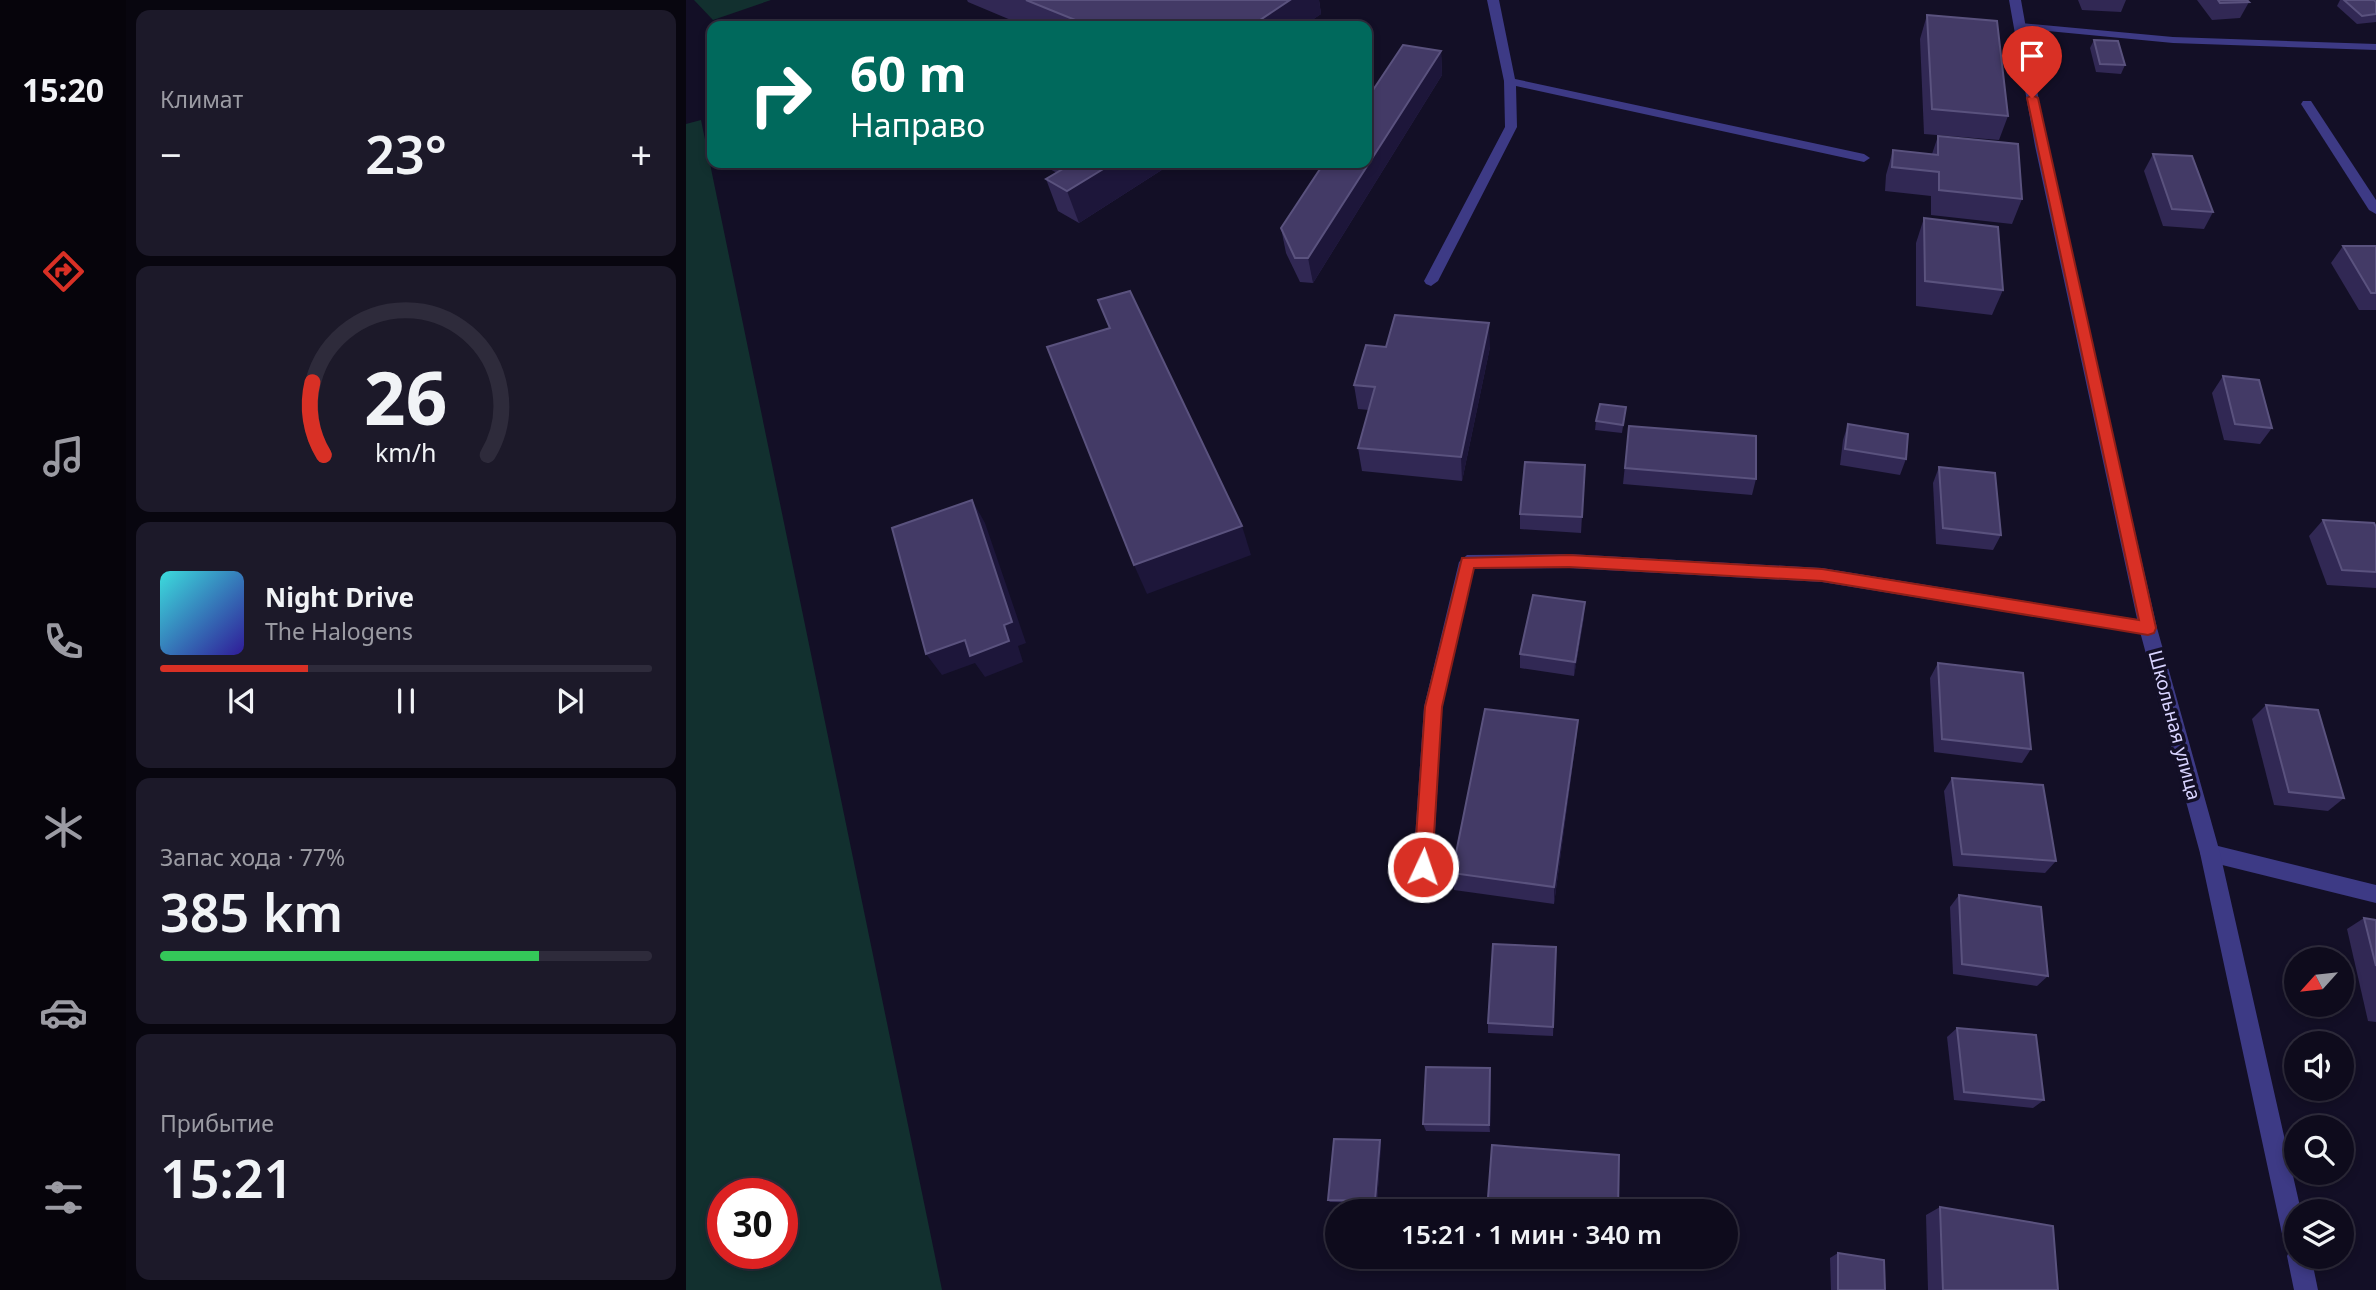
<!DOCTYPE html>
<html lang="ru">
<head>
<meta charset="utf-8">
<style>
  :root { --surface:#0e0b1c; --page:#1c1929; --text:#f1f3f6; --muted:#9b9ba3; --line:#2e2b3b; --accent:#d93025 }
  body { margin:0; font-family:"Noto Sans",sans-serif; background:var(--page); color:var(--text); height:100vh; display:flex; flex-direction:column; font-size:26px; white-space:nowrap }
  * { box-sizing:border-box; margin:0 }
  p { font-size:23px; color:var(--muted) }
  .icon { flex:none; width:38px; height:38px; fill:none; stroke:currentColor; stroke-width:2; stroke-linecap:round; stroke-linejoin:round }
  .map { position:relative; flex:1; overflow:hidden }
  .details { display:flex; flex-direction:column; gap:10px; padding:10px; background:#08060f; width:560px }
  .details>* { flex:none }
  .guide { position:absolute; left:21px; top:21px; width:665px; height:147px; border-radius:14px; box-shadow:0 4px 10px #0003,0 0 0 2px var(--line); background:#00695c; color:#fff; overflow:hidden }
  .needle { width:46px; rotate:243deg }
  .tools { position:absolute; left:1598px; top:947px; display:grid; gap:14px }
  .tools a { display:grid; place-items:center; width:70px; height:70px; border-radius:50%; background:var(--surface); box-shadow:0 4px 10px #0003,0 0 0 2px var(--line); font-size:35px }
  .speed { position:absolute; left:21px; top:1178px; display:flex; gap:14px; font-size:35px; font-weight:700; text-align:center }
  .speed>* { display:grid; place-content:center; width:91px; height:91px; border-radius:50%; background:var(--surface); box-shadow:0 4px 10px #0003,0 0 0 2px var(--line); line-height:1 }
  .speed .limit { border:10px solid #d22; background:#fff; color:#111 }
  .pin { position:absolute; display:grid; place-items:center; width:60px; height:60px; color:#fff; margin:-72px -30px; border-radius:50% 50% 50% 0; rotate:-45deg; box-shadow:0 0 7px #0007 }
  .pin .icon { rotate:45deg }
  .me { position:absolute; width:77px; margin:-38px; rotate:3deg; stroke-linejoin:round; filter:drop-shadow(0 0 5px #0008) }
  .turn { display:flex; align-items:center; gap:24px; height:147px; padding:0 28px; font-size:32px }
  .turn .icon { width:91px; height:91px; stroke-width:2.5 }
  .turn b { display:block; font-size:49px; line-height:60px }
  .big { font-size:52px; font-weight:600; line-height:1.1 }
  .details .tile { flex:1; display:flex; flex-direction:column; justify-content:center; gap:10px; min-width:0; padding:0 24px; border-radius:14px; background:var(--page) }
  .details .dial { align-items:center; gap:0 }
  .dial svg { height:182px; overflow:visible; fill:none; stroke:var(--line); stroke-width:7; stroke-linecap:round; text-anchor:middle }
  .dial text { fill:var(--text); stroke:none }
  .song { display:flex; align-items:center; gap:21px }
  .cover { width:84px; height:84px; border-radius:10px; background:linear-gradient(135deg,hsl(180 70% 55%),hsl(250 70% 35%)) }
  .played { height:7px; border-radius:4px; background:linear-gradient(90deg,var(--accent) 30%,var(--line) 30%) }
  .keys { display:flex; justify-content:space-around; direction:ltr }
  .heat { display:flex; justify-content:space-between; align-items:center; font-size:38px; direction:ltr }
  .charge { height:10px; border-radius:5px; background:linear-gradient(90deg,#34c759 77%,var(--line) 0) }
  .trip { position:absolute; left:639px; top:1199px; width:413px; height:70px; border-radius:35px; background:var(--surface); box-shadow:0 4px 10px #0003,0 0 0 2px var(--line); font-weight:600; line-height:70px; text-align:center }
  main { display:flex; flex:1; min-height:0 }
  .dock { display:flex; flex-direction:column; width:126px; justify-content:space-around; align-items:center; background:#06040b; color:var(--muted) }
  .dock .icon { width:49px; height:49px }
  .dock .selected { color:var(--accent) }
  .dock b { font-size:32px; color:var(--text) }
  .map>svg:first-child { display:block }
  .green { fill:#12302f; fill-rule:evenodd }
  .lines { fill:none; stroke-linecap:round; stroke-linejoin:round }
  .service { fill:#3d3a85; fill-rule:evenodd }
  .minor { fill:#3d3a85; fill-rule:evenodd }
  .tertiary { fill:#3d3a85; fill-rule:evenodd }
  .wall { fill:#312854 }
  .shaded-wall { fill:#1d163a }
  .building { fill:#433a66; stroke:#5a527e; stroke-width:2 }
  .route { fill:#d93025; stroke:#8d1f18; stroke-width:2 }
  .labels { text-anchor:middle; stroke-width:7; stroke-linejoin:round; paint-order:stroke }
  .street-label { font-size:19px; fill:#d9d4ff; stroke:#130f26 }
</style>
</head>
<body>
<main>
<nav class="dock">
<b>15:20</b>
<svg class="icon selected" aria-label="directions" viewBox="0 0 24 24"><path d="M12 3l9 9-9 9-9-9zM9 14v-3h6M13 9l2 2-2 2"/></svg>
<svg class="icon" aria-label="music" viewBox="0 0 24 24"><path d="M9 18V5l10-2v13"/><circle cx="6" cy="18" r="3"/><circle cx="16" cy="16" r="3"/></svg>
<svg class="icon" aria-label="phone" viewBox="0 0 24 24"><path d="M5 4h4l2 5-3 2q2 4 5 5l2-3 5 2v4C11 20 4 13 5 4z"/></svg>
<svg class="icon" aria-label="climate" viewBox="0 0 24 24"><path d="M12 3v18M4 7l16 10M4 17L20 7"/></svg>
<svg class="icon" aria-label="car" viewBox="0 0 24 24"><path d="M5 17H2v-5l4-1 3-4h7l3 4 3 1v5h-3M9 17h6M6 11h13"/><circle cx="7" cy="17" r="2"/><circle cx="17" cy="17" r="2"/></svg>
<svg class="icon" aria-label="filters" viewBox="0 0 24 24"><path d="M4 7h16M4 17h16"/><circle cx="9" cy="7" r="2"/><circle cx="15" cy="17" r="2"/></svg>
</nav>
<section class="details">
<div class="tile"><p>Климат</p>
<div class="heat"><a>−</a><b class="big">23°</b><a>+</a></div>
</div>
<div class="tile dial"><svg viewBox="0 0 100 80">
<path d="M14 69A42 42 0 1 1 86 69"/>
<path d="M14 69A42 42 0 0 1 9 37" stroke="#d93025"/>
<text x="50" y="56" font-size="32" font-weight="700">26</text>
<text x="50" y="72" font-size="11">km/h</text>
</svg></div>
<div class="tile">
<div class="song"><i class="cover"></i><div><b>Night Drive</b><p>The Halogens</p></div></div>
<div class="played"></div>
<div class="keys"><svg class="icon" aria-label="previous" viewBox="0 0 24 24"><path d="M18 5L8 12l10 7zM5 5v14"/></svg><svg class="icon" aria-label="pause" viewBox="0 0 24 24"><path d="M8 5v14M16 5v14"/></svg><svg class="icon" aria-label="next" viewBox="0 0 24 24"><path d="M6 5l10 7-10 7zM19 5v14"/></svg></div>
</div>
<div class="tile"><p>Запас хода · 77%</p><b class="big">385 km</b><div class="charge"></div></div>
<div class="tile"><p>Прибытие</p><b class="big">15:21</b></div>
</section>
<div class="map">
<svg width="1690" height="1290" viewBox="0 0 1690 1290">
  <rect width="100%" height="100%" fill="#130f26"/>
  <!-- green -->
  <g class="green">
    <polygon points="8,0 85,0 27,20"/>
    <path d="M15 120 256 1290H0V124ZM37 1194H96V1253H37Z"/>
  </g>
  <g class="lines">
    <!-- service -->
    <polygon class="service" points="801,0 813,0 829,79 1178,154 1184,158 1178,162 830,86 831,127 752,281 745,286 740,284 738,281 819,127 818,81"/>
    <!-- minor -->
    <g class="minor">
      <polygon points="1334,23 1487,37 1690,44 1690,50 1487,43 1330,28 1328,26"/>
      <polygon points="1617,101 1625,101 1690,200 1690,214 1683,210 1615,104"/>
      <polygon points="883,554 1136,568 1462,621 1468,623 1471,628 1468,633 1462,635 1136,582 883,568 788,569 756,707 747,867 744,874 737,876 730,874 727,867 738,707 773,562 781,555"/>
      <polygon points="1524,844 1690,885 1690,903 1524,862 1517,859 1514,853 1517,847"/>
    </g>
    <!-- tertiary -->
    <polygon class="tertiary" points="1323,0 1335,0 1361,146 1471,628 1534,853 1615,1211 1610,1211 1610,1256 1625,1256 1632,1290 1608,1290 1601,1256 1603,1252 1598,1243 1514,853 1453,628 1349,146"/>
  </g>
  <!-- wall -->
  <g class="wall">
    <polygon points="281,0 633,0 635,14 617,26 339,26 282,2"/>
    <polygon points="1392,0 1440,0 1435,12 1396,10"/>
    <polygon points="1511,0 1561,0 1563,2 1554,18 1526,20"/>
    <polygon points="1654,0 1688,0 1690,2 1690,22 1671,24 1651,6"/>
    <polygon points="1241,15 1322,116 1313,140 1238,134 1234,39"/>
    <polygon points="1408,40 1439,65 1435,74 1410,72 1404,48"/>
    <polygon points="755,51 756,75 627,283 614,282 600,253 595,228"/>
    <polygon points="1252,136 1336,199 1326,224 1245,215 1245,196 1199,191 1200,175 1207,150 1246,154"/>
    <polygon points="1467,154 1527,212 1518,229 1477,226 1458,171"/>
    <polygon points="353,163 485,163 485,164 393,223 372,211 360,179 371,173"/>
    <polygon points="1238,218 1317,290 1306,315 1230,306 1230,243"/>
    <polygon points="1657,246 1690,246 1690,310 1673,310 1645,263"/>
    <polygon points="700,347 804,347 776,481 676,471 672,448 683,410 672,409 668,385"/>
    <polygon points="1537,376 1586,428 1574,444 1538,440 1526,393"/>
    <polygon points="940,407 936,433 909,430 910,421"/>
    <polygon points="1162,424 1220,459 1214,475 1154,465 1157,440"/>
    <polygon points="943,426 1070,479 1066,495 937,484"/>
    <polygon points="899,465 895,533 834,529 834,514"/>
    <polygon points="1253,467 1315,535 1307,550 1250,544 1247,483"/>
    <polygon points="1637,520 1690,527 1690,588 1641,585 1623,536"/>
    <polygon points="898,617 888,676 834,668 834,654"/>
    <polygon points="1252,663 1345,749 1336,763 1248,752 1244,678"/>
    <polygon points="1580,705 1658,798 1642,811 1588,805 1566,719"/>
    <polygon points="892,720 890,740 868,904 768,890 766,873"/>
    <polygon points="1266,778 1370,861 1359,873 1267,866 1258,791"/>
    <polygon points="1273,895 1362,976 1351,986 1267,974 1264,907"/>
    <polygon points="1678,918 1690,920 1690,1022 1682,1021 1661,929"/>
    <polygon points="870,947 867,1036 802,1033 802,1023"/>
    <polygon points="1271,1028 1358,1100 1347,1108 1268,1100 1261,1037"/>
    <polygon points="805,1076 804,1132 740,1131 737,1124"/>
    <polygon points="694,1140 695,1144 691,1203 644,1202 642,1200"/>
    <polygon points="1254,1207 1372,1290 1242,1290 1240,1215"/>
    <polygon points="1152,1253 1199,1290 1145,1290 1144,1258"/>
  </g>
  <!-- shaded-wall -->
  <g class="shaded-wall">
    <polygon points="604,0 633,0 635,14 617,26 565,26"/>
    <polygon points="755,51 756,75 627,283 622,258"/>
    <polygon points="427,163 485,163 485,164 393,223 381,191"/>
    <polygon points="803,323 804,347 776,481 775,457"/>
    <polygon points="286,500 299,523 340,643 332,646 337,662 299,677 289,663 256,675 240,654 318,625"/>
    <polygon points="556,526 565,555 461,594 448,565"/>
    <polygon points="899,602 898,617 888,676 889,662"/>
    <polygon points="892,720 890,740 868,904 868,887"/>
    <polygon points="804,1068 805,1076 804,1132 803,1125"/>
    <polygon points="694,1140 695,1144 691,1203 689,1201"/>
  </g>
  <!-- building -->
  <g class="building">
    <polygon points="340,0 604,0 565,26 404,26"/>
    <polygon points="1532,0 1561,0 1563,2 1534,3"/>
    <polygon points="1658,0 1688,0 1690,2 1690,14 1676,16"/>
    <polygon points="1241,15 1311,21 1322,116 1246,109"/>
    <polygon points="1408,40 1432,41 1439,65 1414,64"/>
    <polygon points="717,45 755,51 622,258 609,258 595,228 638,163 681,163 681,99"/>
    <polygon points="1252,136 1332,144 1336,199 1253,190 1253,172 1206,167 1207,150 1252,155"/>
    <polygon points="1467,154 1506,156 1527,212 1486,209"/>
    <polygon points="387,163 427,163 381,191 360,179"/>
    <polygon points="1238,218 1312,227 1317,290 1239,281"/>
    <polygon points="1657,246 1690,246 1690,293 1685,293"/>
    <polygon points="444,291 556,526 448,565 361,347 424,328 412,300"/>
    <polygon points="709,315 803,323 775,457 672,448 689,387 668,385 680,345 700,347"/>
    <polygon points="1537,376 1573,380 1586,428 1549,424"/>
    <polygon points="914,404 940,407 937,425 910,421"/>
    <polygon points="1162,424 1222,434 1220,459 1159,449"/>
    <polygon points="943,426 1070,436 1070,479 939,468"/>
    <polygon points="839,462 899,465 896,517 834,514"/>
    <polygon points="1253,467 1309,473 1315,535 1257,528"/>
    <polygon points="286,500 326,622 318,625 323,641 284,656 279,640 240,654 206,528"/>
    <polygon points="1637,520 1688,523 1690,527 1690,572 1656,570"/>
    <polygon points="847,595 899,602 889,662 834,654"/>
    <polygon points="1252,663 1337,673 1345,749 1256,739"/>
    <polygon points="1580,705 1632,710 1658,798 1603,792"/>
    <polygon points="799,709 892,720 868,887 766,873"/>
    <polygon points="1266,778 1357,785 1370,861 1276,854"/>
    <polygon points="1273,895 1355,907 1362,976 1276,964"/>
    <polygon points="1678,918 1690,920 1690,966"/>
    <polygon points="807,944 870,947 867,1027 802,1023"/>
    <polygon points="1271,1028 1350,1035 1358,1100 1278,1092"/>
    <polygon points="740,1067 804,1068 803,1125 737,1124"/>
    <polygon points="648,1139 694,1140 689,1201 642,1200"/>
    <polygon points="806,1145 933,1155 932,1211 801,1211"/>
    <polygon points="1254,1207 1367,1226 1372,1290 1257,1290"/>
    <polygon points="1152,1253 1198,1260 1199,1290 1152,1290"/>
  </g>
  <!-- route -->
  <polygon class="route" points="1346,95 1352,98 1470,628 1468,633 1462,635 1136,581 883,567 788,568 756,707 746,867 744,873 737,875 731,873 728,867 739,707 776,558 883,555 1136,569 1453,620 1341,98"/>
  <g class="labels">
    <!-- street labels -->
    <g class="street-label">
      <text transform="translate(1489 725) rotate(75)" y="7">Школьная улица</text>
    </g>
  </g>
</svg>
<div class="tools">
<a><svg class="needle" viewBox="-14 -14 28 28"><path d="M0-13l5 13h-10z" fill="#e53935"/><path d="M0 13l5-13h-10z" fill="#9b9ba3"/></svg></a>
<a><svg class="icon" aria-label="sound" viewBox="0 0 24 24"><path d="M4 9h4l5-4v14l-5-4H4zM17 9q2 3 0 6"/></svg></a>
<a><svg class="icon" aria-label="search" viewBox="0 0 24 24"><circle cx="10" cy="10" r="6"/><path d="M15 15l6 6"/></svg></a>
<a><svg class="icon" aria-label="layers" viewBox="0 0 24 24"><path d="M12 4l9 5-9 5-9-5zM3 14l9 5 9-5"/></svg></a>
</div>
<div class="speed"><div class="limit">30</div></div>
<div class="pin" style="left:1346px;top:98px;background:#d93025"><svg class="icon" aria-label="arrive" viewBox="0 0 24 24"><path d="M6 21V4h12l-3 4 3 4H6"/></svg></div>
<svg class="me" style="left:737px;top:867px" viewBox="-20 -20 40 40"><circle r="17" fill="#d93025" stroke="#fff" stroke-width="3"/><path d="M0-11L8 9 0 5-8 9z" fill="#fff"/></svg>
<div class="trip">15:21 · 1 мин · 340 m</div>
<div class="guide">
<div class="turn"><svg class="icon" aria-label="right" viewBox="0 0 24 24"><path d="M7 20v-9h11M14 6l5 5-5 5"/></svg><div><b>60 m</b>Направо</div></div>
</div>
</div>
</main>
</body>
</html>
